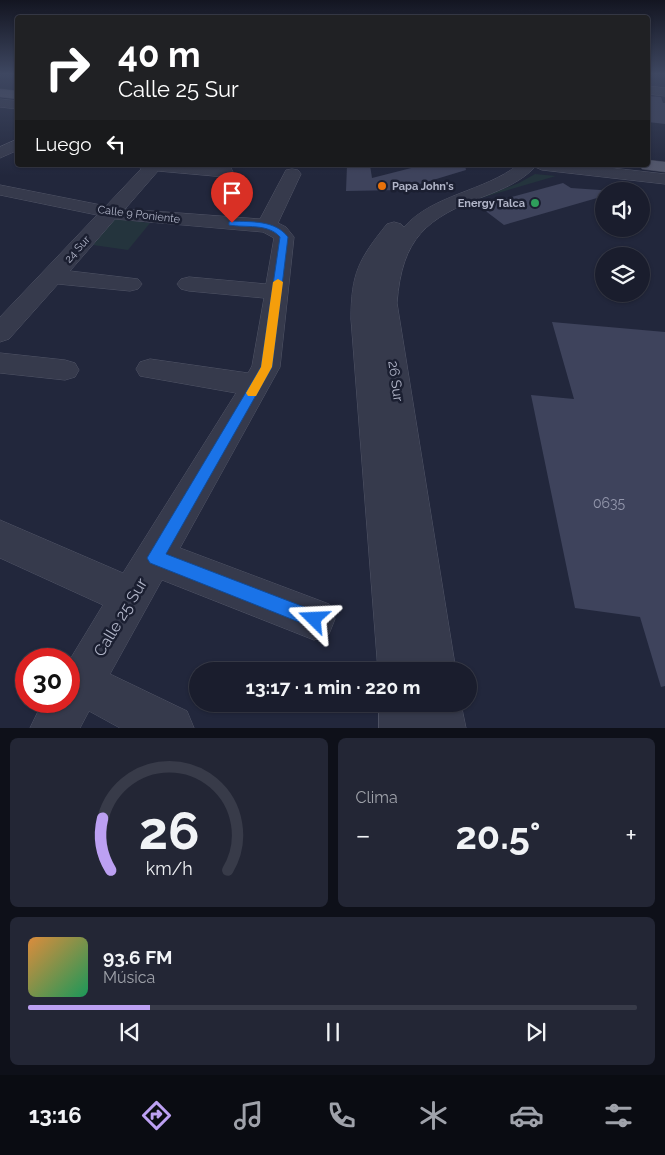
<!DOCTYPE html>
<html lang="es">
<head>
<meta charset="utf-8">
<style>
  :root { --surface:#1a1d2d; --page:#232635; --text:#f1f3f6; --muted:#9fa2aa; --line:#383b49; --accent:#bca0f2 }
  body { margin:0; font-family:Raleway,sans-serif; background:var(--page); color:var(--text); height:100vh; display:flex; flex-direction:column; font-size:19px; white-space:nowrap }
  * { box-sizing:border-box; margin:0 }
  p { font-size:16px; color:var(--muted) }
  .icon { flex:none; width:28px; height:28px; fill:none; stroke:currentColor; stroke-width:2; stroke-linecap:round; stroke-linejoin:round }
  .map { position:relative; height:728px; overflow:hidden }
  .panel { display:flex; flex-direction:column; gap:10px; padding:10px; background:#0e1019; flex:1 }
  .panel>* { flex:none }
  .top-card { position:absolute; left:15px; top:15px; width:635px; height:152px; border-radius:5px; box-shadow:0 1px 4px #0004,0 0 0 1px var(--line); background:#202124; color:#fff; overflow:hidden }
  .controls { position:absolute; left:595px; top:182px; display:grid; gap:10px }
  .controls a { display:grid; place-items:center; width:55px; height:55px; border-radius:50%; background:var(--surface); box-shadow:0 1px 4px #0004,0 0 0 1px var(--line); font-size:25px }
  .speed { position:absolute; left:15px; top:648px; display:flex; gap:10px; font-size:25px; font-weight:700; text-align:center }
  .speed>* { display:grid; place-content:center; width:65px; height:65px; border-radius:50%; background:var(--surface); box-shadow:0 1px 4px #0004,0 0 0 1px var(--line); line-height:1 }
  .speed .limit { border:8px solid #d22; background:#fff; color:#111 }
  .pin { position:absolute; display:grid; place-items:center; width:42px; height:42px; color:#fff; margin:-51px -21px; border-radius:50% 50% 50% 0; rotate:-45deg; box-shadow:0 0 5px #0007 }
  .pin .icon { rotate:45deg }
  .me { position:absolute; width:55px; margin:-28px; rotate:291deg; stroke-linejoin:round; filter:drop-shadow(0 0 4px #0008) }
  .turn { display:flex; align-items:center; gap:18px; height:105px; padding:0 20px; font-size:22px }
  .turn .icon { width:65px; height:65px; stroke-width:2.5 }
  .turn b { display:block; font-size:35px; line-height:42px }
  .then { display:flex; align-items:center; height:48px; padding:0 20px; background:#0003; gap:10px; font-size:19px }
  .big { font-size:38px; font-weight:700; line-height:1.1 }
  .panel .widget { flex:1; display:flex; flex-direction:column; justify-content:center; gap:8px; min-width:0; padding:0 18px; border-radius:8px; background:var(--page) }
  .panel .dial { align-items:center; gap:0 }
  .dial svg { height:130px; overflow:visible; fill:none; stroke:var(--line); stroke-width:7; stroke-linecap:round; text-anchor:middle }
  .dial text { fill:var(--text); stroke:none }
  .song { display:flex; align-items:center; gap:15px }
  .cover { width:60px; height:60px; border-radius:8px; background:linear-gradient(135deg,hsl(30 70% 55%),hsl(150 70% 35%)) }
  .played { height:5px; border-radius:2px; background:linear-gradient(90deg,var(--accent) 20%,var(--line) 20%) }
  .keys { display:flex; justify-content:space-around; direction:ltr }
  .heat { display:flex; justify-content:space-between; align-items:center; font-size:28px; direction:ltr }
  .panel .tiles { flex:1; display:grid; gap:10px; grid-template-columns:1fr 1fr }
  .widget:last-child { grid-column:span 2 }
  .trip { position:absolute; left:189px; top:662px; width:288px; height:50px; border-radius:25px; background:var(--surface); box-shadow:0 1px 4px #0004,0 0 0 1px var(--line); font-weight:700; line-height:50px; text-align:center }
  .tab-bar { display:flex; height:80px; justify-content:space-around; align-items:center; background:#0a0c12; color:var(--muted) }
  .tab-bar .icon { width:35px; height:35px }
  .tab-bar .active { color:var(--accent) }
  .tab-bar b { font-size:22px; color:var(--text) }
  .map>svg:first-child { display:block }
  .green { fill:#24343d }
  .building { fill:#3e435c }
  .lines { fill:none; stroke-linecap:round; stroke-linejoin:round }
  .minor-casing { stroke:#515567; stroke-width:1 }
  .major-casing { stroke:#3f4355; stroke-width:1 }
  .minor { fill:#363a4c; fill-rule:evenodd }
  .major { fill:#54586c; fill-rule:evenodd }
  .route { fill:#1a73e8; stroke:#114b97 }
  .slow { fill:#f59e0b }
  .food-dot { fill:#e8710a; stroke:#1b1f31; stroke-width:2 }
  .leisure-dot { fill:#2e9e5b; stroke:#1b1f31; stroke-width:2 }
  .labels { text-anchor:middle; stroke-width:5; stroke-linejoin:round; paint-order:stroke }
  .far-poi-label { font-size:11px; font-weight:bold; fill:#b1b5c8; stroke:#1b1f31; text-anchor:start }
  .far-street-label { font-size:11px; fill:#b1b5c8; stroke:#1b1f31 }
  .street-label { font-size:14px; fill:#b1b5c8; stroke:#1b1f31 }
  .near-number-label { font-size:14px; fill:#9498ad }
  .near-street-label { font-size:16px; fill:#b1b5c8; stroke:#1b1f31 }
</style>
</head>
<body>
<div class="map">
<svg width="665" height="728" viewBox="0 0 665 728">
  <rect width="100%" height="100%" fill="#22273c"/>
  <!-- green -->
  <g class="green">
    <polygon points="535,174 556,176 474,200 519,183"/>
    <polygon points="114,219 150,223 128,250 93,245"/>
  </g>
  <!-- building -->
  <g class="building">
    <polygon points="648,96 661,97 663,103 665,103 665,124 648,122"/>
    <polygon points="347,165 370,165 372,178 423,165 465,165 466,170 400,190 346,191"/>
    <polygon points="563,183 571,188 615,191 604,191 604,196 504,225 479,206"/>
    <polygon points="552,322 665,332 665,686 661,687 640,617 575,608 531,395 574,399"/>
  </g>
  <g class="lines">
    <defs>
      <g id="minor">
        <polygon points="648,86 665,88 665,96 648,94"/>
        <polygon points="0,99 18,101 18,109 0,107"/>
        <polygon points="18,139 18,150 0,158 0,147"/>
        <path d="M136 165C167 165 201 161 231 168L233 172 231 176 225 177 158 171 125 209 260 219 286 170 292 169 298 170 301 174 278 223 286 227 294 237 280 367 180 548 329 604 335 619 329 634 314 640 162 580 110 674 187 711 194 728H120L89 711 80 728H30L43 701H69V661L103 605 0 558V520L123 573 236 393 140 376 136 369 140 362 150 359 248 373 252 366 264 298 189 291 181 289 177 284 181 279 189 277 266 284 274 238 263 232 115 219 70 271 138 279 142 284 138 289 130 291 58 284 9 339 0 342V317L97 215 0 195V185L106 206 141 169Z"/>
        <path d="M518 165H586L665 174V184L542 170 535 167C522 181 503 189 485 196 426 218 402 238 397 303L456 671H378L351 319C351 273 359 259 387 224L394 222 401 224 404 227C434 194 483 192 518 165Z"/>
        <polygon points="0,353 65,360 75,363 79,370 75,377 65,380 0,373"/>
        <polygon points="379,704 461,704 466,728 379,728"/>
      </g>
      <g id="major">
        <polygon points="0,89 18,91 18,99 0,97"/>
        <polygon points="648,160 665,162 665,172 642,169 640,165 648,165"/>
      </g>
    </defs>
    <!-- minor casing -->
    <use href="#minor" class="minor-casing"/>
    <!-- major casing -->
    <use href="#major" class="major-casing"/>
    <!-- minor -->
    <use href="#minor" class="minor"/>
    <!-- major -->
    <use href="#major" class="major"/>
  </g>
  <!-- sky -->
  <linearGradient id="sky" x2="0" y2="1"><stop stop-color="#131521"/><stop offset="0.42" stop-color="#3e4761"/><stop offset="1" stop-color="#3e4761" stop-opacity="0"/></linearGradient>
  <rect width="665" height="176" fill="url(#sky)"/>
  <!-- route -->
  <path class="route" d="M232 221C252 222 275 220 288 237L272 367 166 554 320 613 322 619 320 625 314 628 150 563 147 558 261 367 280 237C268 223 245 228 229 225V222Z"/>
  <!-- slow -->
  <polygon class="slow" points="278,279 283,282 272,367 256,396 248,396 246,393 261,367 273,282"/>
  <!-- markers -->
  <circle class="food-dot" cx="382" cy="186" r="5"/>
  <circle class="leisure-dot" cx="535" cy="203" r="5"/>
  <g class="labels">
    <!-- far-poi labels -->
    <g class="far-poi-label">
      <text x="392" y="190">Papa John's</text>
      <text x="525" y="207" text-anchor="end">Energy Talca</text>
    </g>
    <!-- far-street labels -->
    <g class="far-street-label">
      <text transform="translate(139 214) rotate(7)" y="4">Calle 9 Poniente</text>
      <text transform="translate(77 249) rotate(-48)" y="4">24 Sur</text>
    </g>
    <!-- street labels -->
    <g class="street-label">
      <text transform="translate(396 381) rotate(82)" y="5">26 Sur</text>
    </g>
    <!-- near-number labels -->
    <g class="near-number-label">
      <text x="609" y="508">0635</text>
    </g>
    <!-- near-street labels -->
    <g class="near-street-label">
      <text transform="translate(120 617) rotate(-59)" y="6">Calle 25 Sur</text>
    </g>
  </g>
</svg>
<div class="controls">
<a><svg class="icon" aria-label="sound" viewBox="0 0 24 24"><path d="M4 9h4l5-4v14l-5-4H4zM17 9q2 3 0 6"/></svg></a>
<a><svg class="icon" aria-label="layers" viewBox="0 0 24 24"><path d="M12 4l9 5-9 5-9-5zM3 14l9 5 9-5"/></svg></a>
</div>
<div class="speed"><div class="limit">30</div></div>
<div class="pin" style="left:232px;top:223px;background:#d93025"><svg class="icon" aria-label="arrive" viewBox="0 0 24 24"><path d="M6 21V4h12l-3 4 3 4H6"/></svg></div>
<svg class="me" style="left:314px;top:619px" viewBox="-20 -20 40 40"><path d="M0-17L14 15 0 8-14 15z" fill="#1a73e8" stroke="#fff" stroke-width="4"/></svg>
<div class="trip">13:17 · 1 min · 220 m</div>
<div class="top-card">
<div class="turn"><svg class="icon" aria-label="right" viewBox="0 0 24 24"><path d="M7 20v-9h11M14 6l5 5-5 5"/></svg><div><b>40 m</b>Calle 25 Sur</div></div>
<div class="then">Luego<svg class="icon" aria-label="left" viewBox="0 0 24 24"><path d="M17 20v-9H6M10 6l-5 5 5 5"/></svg></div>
</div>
</div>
<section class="panel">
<div class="tiles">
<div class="widget dial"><svg viewBox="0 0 100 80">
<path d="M14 69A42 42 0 1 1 86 69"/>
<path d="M14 69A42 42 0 0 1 9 37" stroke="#bca0f2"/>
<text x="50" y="56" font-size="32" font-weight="700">26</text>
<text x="50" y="72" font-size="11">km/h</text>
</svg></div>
<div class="widget"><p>Clima</p>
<div class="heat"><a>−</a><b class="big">20.5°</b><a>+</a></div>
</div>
<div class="widget">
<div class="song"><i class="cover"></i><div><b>93.6 FM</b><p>Música</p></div></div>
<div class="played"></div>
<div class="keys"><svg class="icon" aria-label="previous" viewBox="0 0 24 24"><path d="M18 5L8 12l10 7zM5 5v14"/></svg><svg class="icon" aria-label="pause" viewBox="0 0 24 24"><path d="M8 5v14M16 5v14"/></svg><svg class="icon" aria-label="next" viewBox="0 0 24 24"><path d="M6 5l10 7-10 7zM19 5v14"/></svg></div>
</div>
</div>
</section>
<nav class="tab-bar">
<b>13:16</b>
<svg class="icon active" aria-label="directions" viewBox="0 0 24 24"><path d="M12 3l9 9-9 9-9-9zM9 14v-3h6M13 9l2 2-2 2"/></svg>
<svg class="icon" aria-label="music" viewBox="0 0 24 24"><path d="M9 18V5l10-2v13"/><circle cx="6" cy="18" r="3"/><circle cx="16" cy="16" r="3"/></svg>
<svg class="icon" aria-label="phone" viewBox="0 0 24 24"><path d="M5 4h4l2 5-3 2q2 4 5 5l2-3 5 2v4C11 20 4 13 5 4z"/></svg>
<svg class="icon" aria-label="climate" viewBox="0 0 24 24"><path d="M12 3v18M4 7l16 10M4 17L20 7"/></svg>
<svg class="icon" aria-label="car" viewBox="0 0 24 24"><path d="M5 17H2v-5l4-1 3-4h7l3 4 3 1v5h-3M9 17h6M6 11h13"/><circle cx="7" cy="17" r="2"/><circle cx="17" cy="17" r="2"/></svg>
<svg class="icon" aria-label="filters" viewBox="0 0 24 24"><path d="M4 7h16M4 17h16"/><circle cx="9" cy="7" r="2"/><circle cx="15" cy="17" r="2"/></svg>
</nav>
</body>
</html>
